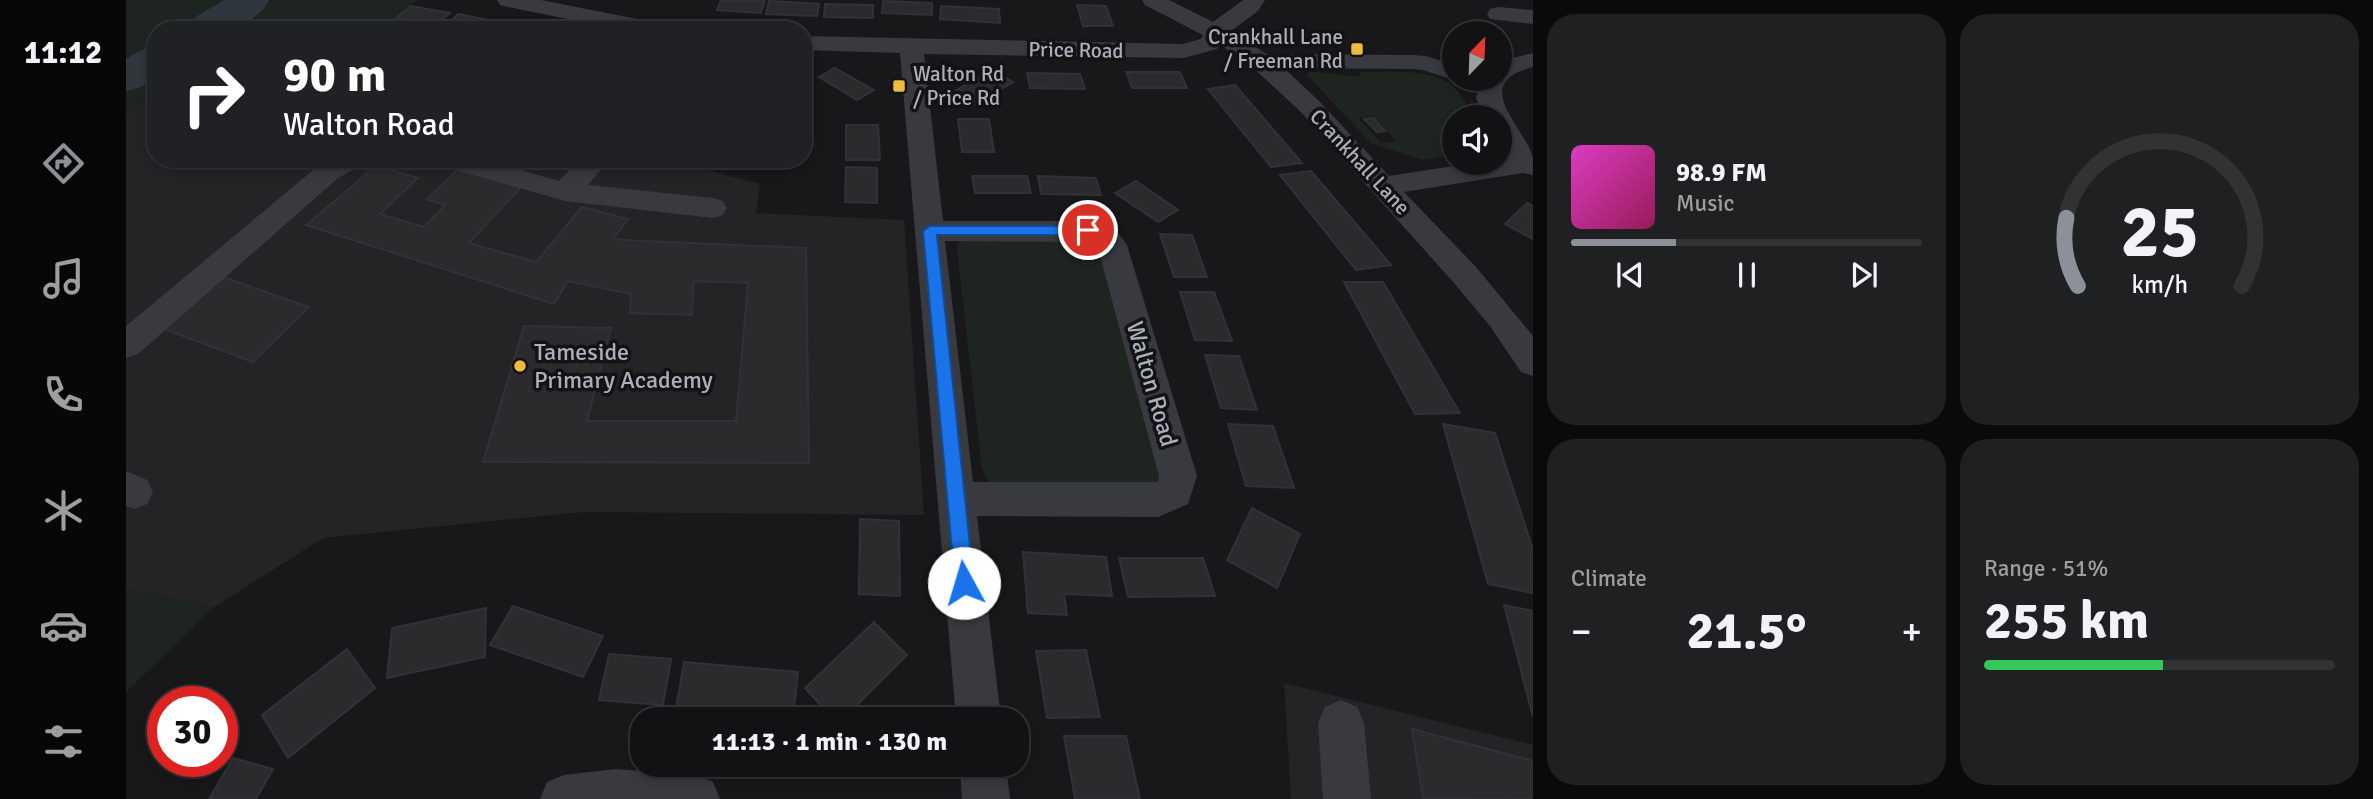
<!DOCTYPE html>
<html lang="en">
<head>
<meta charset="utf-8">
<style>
  :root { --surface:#121214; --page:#1f2022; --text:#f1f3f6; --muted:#9c9ea0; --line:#313234; --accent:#8c9099 }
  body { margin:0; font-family:Signika,sans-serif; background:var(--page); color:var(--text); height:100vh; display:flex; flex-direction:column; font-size:26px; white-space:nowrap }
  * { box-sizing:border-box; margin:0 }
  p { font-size:23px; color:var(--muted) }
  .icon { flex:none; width:38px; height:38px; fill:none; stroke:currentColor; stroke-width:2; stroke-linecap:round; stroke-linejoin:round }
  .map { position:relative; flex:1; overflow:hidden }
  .details { display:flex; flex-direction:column; gap:14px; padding:14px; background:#0a0a0b; width:840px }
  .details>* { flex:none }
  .banner { position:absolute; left:21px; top:21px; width:665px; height:147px; border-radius:28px; box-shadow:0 4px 10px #0003,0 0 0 2px var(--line); background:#202124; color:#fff; overflow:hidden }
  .needle { width:46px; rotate:23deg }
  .fabs { position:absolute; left:1316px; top:21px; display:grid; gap:14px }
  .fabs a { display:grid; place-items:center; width:70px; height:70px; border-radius:50%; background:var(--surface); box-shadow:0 4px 10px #0003,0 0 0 2px var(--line); font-size:35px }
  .speed { position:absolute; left:21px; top:686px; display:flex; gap:14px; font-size:35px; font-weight:700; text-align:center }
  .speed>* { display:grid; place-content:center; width:91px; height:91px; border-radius:50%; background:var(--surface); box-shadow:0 4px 10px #0003,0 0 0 2px var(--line); line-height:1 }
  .speed .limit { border:10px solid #d22; background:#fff; color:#111 }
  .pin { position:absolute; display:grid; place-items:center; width:60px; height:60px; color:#fff; margin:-30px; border:4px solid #fff; border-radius:50%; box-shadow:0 2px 7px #0007 }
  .me { position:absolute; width:77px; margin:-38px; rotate:354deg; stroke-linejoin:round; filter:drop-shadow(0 0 5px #0008) }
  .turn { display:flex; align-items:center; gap:24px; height:147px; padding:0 21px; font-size:32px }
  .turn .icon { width:91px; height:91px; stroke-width:2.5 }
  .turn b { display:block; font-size:49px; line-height:60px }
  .big { font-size:52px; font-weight:700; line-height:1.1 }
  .details .tile { flex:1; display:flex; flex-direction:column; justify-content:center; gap:10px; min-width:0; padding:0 24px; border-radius:28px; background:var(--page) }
  .details .dial { align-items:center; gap:0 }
  .dial svg { height:182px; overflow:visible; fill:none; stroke:var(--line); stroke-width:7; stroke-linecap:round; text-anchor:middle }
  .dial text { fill:var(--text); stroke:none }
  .song { display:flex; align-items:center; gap:21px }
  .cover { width:84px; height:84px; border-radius:10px; background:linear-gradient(135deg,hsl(310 70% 55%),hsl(330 70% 35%)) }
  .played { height:7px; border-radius:4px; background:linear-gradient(90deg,var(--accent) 30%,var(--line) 30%) }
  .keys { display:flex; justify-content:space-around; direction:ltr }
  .heat { display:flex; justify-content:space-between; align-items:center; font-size:38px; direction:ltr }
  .charge { height:10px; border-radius:5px; background:linear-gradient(90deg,#34c759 51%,var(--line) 0) }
  .details .tiles { flex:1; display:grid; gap:14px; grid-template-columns:repeat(2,1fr) }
  .trip { position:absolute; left:504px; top:707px; width:399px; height:70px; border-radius:28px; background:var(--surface); box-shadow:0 4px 10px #0003,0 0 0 2px var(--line); font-weight:700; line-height:70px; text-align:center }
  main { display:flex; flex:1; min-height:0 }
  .tab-bar { display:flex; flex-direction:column; width:126px; justify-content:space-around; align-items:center; background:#070708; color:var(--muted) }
  .tab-bar .icon { width:49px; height:49px }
  .tab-bar .current { color:var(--accent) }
  .tab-bar b { font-size:32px; color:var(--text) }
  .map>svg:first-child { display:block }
  .built { fill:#242427 }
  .green { fill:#1e2520; fill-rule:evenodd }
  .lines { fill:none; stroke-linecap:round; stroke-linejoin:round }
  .river { fill:#2e363e; fill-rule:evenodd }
  .building { fill:#2b2b2e; stroke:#323236; stroke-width:2 }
  .minor { fill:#393a3f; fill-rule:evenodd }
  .route { fill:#1a73e8; stroke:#114b97; stroke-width:2 }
  .poi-dot { fill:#edbb3d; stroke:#131315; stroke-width:2.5 }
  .labels { text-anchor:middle; stroke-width:7; stroke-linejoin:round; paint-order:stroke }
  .far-poi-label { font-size:21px; fill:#abafba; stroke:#131315; text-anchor:end }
  .far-street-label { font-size:21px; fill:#abafba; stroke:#131315 }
  .poi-label { font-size:24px; fill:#abafba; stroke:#131315; text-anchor:start }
  .street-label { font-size:24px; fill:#abafba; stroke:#131315 }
</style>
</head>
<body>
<main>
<nav class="tab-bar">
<b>11:12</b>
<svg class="icon current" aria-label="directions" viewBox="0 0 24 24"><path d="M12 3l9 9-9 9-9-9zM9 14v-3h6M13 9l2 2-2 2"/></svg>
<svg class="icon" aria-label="music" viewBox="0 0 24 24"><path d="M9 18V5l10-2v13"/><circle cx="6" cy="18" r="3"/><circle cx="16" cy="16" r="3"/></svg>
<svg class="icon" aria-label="phone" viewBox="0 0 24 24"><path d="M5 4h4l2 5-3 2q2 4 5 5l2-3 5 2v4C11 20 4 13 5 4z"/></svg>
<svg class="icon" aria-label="climate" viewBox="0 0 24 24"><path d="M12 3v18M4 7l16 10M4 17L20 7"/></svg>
<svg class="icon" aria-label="car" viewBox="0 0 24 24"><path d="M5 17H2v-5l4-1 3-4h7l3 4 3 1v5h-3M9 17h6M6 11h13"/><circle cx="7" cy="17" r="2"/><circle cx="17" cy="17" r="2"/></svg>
<svg class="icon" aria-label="filters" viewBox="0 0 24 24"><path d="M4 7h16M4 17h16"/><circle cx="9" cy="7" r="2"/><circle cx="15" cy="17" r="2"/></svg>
</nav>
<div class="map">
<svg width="1407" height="799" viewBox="0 0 1407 799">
  <rect width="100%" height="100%" fill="#18181a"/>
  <!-- built -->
  <g class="built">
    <polygon points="30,95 30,159 539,159 634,184 630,213 778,220 798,515 458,512 197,538 88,607 0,589 0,113"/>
    <polygon points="1158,683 1407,745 1407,799 1165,799"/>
  </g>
  <!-- green -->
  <g class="green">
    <polygon points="0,0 118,0 69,30 30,30 30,54 0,72"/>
    <polygon points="147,0 292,0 255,30 100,30"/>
    <path d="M1183 72C1201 72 1217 76 1235 76L1234 72C1263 73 1307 66 1330 89 1337 97 1342 108 1347 117H1328V155L1297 160 1246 144 1181 75ZM1247 116 1270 141 1255 143 1232 118Z"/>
    <polygon points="30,73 30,95 0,113 0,91"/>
    <polygon points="972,239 1040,487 864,483 856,469 831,250 834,240"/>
    <polygon points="0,589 88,607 0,692"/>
  </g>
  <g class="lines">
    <!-- river -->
    <g class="river">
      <path d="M98 0H144C122 33 92 30 57 30L63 21Z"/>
      <polygon points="30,46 30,78 15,87 0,91 0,59 15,50"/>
    </g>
  </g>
  <!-- building -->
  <g class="building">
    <polygon points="595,0 639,0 635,13 591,10"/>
    <polygon points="643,1 693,4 691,16 640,14"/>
    <polygon points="757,1 806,3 806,15 756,13"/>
    <polygon points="699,4 747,5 747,18 698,17"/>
    <polygon points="951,5 980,6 987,26 957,26"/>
    <polygon points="285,6 324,13 309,26 270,18"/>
    <polygon points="815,6 873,9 874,23 814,19"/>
    <polygon points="332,14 373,22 364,30 318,27"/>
    <polygon points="709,68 748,90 731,100 693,77"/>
    <polygon points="866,70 887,82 848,105 827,92"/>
    <polygon points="1000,72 1054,72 1061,88 1006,88"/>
    <polygon points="901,73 954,74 959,89 904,88"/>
    <polygon points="1109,85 1176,163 1145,167 1082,89"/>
    <polygon points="1247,118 1259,131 1251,132 1238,119"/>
    <polygon points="832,119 863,119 868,152 836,152"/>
    <polygon points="720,125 752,125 754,160 720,160"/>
    <polygon points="250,166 292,178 254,214 298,227 319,205 301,199 331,170 395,187 343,243 410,262 456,207 502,219 488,238 496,240 680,248 683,463 357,462 398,326 485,328 461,421 610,421 622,283 568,281 566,315 504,313 505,294 442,281 428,304 180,225"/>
    <polygon points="720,167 751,168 751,203 719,202"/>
    <polygon points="1185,171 1265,265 1230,270 1154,175"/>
    <polygon points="846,176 901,176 905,193 849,193"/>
    <polygon points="912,176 970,178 975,195 915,194"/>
    <polygon points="1010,181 1052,210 1032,222 989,193"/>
    <polygon points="1401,203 1407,206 1407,239 1379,224"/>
    <polygon points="1034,234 1066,235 1081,277 1048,277"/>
    <polygon points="94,276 183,307 127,362 35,328"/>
    <polygon points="1218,282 1257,282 1334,413 1289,414"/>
    <polygon points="1054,292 1088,292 1106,341 1069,340"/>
    <polygon points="1079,355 1113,356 1131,410 1095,408"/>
    <polygon points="1102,424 1147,426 1168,488 1120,486"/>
    <polygon points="1317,424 1369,433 1407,550 1407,593 1362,584"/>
    <polygon points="1126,508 1174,534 1151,588 1101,560"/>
    <polygon points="734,519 773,521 774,596 733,594"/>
    <polygon points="897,552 980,557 986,596 938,594 941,615 902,613"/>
    <polygon points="993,558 1077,558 1089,596 1002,597"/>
    <polygon points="1378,605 1407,611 1407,717"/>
    <polygon points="387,606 477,636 457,677 364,645"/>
    <polygon points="360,608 359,657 261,678 266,628"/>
    <polygon points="748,622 781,655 717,719 707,719 679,688"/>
    <polygon points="221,649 249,688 162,758 136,715"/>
    <polygon points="960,650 974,717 921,718 910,651"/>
    <polygon points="483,654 545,659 537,705 473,700"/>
    <polygon points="558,662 672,672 667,718 550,708"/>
    <polygon points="1286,729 1407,761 1407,799 1297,798"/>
    <polygon points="938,736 1000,736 1014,799 949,799"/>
    <polygon points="107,758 147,769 130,799 83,799"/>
  </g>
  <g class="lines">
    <!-- minor -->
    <g class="minor">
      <polygon points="371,0 415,0 531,23 539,25 542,30 496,30 382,7 374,5"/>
      <path d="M1016 0H1043L1087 22 1117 0H1139L1132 11 1105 31 1140 54 1285 55 1300 56 1328 65V79H1335L1328 80 1297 70 1285 69 1158 68 1193 101 1263 176 1347 163H1374V159L1380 158 1374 147V117H1357L1350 97 1357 79H1374V61L1407 53V67C1342 84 1399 126 1407 158 1407 163 1407 170 1407 175L1397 173 1278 192 1350 267 1403 331 1407 336V376L1395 372 1364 326 1328 283 1175 112 1124 65 1094 45 1091 49 1058 58 798 54 817 221H962L988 227 1001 245 1071 476 1062 504 1032 517 851 516 875 719H830L774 53 677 50V36L1057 44 1075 39 1077 35 1019 5ZM819 241 967 242 972 248 1033 476 1032 482H847Z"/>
      <polygon points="1372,7 1407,10 1407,24 1364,19 1361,14 1364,9"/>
      <polygon points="204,159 240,159 236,165 212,178 12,354 0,358 0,326 192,166"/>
      <polygon points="309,159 356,159 433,181 454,159 484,159 462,185 587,198 597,201 601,208 597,215 587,218 439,201 313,165"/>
      <polygon points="0,471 21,480 27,492 21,504 8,509 0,506"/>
      <polygon points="1215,700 1231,707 1238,723 1245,799 1197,799 1192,723 1199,707"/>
      <polygon points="834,765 880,765 884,799 836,799"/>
      <polygon points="490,769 570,775 587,782 594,799 414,799 421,782 438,775"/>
    </g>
  </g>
  <!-- route -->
  <polygon class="route" points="804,226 962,226 969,230 962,235 811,235 848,583 845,589 838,592 832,589 829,583 797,231"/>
  <!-- markers -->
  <g class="poi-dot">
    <rect x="1224" y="42" width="14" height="14" rx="3.5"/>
    <rect x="766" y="79" width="14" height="14" rx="3.5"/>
    <circle cx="394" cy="366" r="7"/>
  </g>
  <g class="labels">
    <!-- far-poi labels -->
    <g class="far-poi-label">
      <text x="1217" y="44">Crankhall Lane<tspan x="1217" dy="24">/ Freeman Rd</tspan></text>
      <text x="787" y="81" text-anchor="start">Walton Rd<tspan x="787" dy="24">/ Price Rd</tspan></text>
    </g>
    <!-- far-street labels -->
    <g class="far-street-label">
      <text transform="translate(950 50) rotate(1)" y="7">Price Road</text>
      <text transform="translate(1234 162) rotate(47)" y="7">Crankhall Lane</text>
    </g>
    <!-- poi labels -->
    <g class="poi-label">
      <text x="408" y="360">Tameside<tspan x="408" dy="28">Primary Academy</tspan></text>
    </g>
    <!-- street labels -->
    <g class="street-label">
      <text transform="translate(1026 384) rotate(74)" y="8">Walton Road</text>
    </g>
  </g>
</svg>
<div class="fabs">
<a><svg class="needle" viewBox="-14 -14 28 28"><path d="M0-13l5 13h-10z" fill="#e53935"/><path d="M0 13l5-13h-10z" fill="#9c9ea0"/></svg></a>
<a><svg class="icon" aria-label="sound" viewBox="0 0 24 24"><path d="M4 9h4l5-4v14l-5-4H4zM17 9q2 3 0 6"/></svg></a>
</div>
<div class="speed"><div class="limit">30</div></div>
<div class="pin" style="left:962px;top:230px;background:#d93025"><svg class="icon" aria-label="arrive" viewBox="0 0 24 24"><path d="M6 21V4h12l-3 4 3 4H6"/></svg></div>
<svg class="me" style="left:838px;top:583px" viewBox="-20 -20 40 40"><circle r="19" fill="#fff"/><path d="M0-13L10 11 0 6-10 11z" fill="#1a73e8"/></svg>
<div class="trip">11:13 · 1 min · 130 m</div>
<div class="banner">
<div class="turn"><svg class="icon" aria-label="right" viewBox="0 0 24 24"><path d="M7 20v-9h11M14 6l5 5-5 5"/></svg><div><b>90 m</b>Walton Road</div></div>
</div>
</div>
<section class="details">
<div class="tiles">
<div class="tile">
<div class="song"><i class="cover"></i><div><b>98.9 FM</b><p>Music</p></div></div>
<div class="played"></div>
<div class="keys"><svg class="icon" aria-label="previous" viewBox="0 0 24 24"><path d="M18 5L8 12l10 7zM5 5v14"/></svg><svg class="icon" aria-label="pause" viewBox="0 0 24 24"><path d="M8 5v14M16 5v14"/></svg><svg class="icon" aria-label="next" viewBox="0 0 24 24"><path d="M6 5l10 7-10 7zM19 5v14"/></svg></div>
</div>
<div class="tile dial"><svg viewBox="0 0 100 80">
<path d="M14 69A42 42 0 1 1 86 69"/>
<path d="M14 69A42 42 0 0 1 9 39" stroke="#8c9099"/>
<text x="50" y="56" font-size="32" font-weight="700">25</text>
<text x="50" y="72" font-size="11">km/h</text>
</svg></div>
<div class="tile"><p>Climate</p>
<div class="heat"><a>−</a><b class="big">21.5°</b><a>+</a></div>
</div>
<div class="tile"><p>Range · 51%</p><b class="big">255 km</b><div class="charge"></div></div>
</div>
</section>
</main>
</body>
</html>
